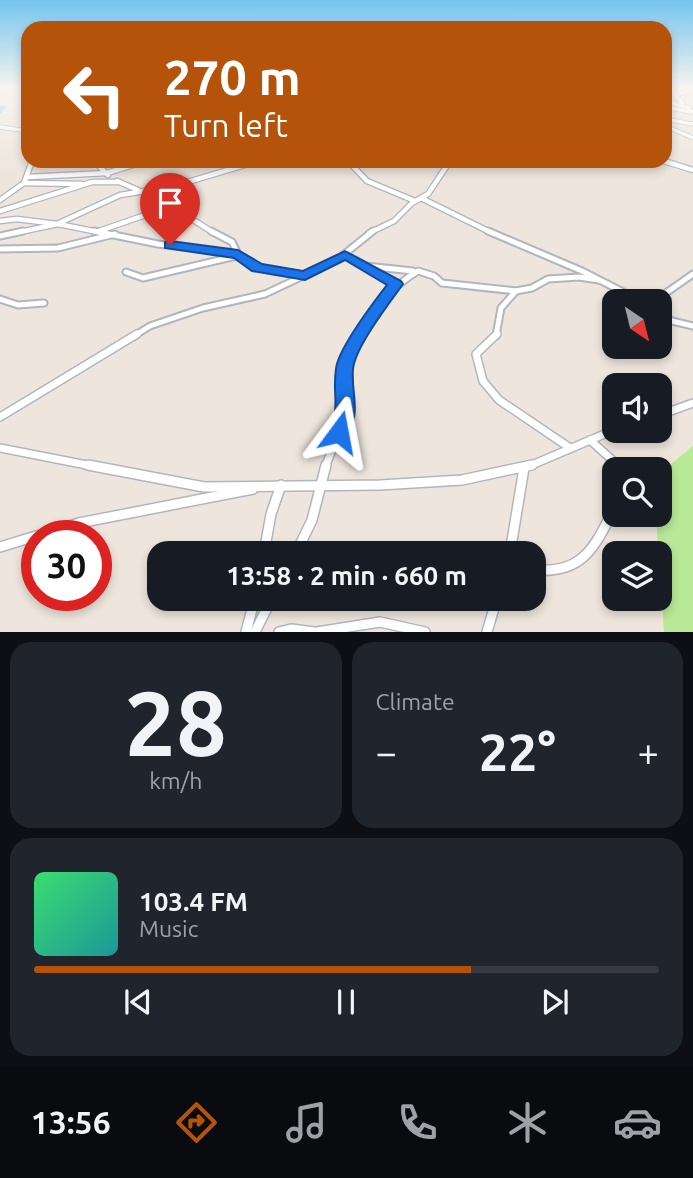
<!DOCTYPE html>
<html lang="en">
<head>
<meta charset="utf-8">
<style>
  :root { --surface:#171b24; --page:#20242c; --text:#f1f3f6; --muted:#9ea1a6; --line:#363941; --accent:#b45309 }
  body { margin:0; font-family:Ubuntu,sans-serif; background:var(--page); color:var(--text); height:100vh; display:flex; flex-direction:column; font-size:26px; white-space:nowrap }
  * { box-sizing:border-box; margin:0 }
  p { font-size:23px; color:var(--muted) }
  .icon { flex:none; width:38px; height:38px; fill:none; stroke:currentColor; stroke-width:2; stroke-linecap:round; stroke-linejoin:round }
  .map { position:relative; height:632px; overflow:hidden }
  .details { display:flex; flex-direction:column; gap:10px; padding:10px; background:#0d0f14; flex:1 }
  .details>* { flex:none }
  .hud { position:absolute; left:21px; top:21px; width:651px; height:147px; border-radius:21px; box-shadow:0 4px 10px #0003; background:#b45309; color:#fff; overflow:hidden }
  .needle { width:46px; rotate:145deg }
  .tools { position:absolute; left:602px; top:289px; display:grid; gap:14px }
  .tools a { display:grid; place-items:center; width:70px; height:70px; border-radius:14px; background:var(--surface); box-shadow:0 4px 10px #0003; font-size:35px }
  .speed { position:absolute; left:21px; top:520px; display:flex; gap:14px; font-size:35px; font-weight:700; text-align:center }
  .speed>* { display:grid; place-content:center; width:91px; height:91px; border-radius:50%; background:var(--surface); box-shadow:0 4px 10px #0003; line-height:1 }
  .speed .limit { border:10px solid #d22; background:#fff; color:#111 }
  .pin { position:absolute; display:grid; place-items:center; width:60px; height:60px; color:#fff; margin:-72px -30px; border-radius:50% 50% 50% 0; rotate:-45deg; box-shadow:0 0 7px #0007 }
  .pin .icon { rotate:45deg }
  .me { position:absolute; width:77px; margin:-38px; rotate:13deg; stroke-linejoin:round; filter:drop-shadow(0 0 5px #0008) }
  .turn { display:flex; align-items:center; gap:24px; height:147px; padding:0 28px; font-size:32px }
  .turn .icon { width:91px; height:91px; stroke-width:2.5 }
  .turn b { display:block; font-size:49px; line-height:60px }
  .big { font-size:52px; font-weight:600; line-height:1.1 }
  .details .widget { flex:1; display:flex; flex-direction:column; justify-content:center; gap:10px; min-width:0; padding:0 24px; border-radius:21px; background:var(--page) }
  .details .dial { align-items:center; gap:0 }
  .dial b { font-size:91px; line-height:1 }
  .song { display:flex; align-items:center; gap:21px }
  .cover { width:84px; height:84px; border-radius:10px; background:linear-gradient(135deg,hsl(140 70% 55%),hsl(180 70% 35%)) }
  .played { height:7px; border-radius:4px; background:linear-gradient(90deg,var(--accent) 70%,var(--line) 70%) }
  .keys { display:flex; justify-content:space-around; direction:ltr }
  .heat { display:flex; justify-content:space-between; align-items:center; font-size:38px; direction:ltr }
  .details .tiles { flex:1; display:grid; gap:10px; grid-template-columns:1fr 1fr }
  .widget:last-child { grid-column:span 2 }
  .trip { position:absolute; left:147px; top:541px; width:399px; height:70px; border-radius:21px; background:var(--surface); box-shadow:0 4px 10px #0003; font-weight:600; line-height:70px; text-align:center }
  .tabs { display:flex; height:112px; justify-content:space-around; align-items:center; background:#090b0e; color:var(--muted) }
  .tabs .icon { width:49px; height:49px }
  .tabs .on { color:var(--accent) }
  .tabs b { font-size:32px; color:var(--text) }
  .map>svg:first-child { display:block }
  .green { fill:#b9e996 }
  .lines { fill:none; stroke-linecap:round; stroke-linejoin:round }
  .river { fill:#69ddf8; fill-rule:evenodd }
  .minor-far4-casing { stroke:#b1b5c0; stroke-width:5 }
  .minor-far3-casing { stroke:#b1b5c0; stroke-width:7 }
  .minor-far2-casing { stroke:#b1b5c0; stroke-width:9 }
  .minor-far1-casing { stroke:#b1b5c0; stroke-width:10 }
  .minor-casing { stroke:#b1b5c0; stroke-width:12 }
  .minor-far4 { stroke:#fff; stroke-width:3.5 }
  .minor-far3 { stroke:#fff; stroke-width:4.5 }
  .minor-far2 { stroke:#fff; stroke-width:5 }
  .minor-far1 { stroke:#fff; stroke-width:7 }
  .minor { stroke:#fff; stroke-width:9 }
  .route { fill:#1a73e8; stroke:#114b97; stroke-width:2 }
</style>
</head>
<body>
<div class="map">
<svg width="693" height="632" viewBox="0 0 693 632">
  <rect width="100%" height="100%" fill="#eee6dd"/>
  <!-- green -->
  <polygon class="green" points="693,446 693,632 664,632 656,515 660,514 660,473"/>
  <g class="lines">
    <!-- river -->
    <g class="river">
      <polygon points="0,88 8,88 0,91"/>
      <polygon points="0,105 6,107 0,114"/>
    </g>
    <defs>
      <g id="minor-far4">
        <polyline points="9,89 13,88"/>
        <polyline points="665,101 689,108 693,113"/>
        <polyline points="680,104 683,103 675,95 693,90"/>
        <polyline points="665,107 691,112"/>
        <polyline points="665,119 693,124"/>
        <polyline points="665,126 693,138"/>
        <polyline points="0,127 28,131"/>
      </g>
      <g id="minor-far3">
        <polyline points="106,161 99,166 108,175"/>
        <polyline points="348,161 367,181 415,201"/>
        <polyline points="664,161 693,170"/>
        <polyline points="27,177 107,173 146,161"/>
        <polyline points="117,181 177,207 184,214"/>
        <polyline points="24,183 82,184"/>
        <polyline points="421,198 492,233"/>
        <polyline points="0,200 24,183 32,161"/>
        <polyline points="0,211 92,182 119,182"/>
        <polyline points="0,221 17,219 57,224 120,195 171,187 258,161"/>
        <polyline points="99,231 157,211 184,214 214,233"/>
        <polyline points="15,233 58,224 103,233"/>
        <polyline points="369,233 394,221 412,203 428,194 450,161"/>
      </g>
      <g id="minor-far2">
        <polyline points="94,231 158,244 238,254"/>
        <polyline points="211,231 232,242 240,258 257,268 305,276"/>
        <polyline points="488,231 582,271 627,294 646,299 656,300 693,274"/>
        <polyline points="0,236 23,231"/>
        <polyline points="0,249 58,248 115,234"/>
        <polyline points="345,255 366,266 413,271"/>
        <polyline points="371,268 396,284"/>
        <polyline points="126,272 143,278 236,256"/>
        <polyline points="0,299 18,305 44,303"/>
        <polyline points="660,313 672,321 693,326"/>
        <polyline points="134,336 150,326 203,308 265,294 337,260 373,231"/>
        <path d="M362 336C379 306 388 289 418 271L434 276 442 283 516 291 532 288 548 279 579 277 599 280"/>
        <polyline points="496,336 501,308 516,291"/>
      </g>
      <g id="minor-far1">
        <polyline points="497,334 476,354 483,381 499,400 570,448"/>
        <polyline points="660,415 693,403"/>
        <polyline points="0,417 137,334"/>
        <polyline points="590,440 620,467"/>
        <polyline points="0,448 97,467"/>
        <polyline points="325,467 347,414 344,366 363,334"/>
        <polyline points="527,467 614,430"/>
      </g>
      <g id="minor">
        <polyline points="88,465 204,487 380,485 462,480 532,465"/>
        <polyline points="618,465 623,469"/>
        <polyline points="0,547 79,523 253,489"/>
        <polyline points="264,553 271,514 281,485"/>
        <polyline points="296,553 312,520 326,465"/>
        <polyline points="510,553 524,468"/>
        <path d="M534 570C583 574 594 548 614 509"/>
        <polyline points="246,632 255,598"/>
        <polyline points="255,632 272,598"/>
        <polyline points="279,632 291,629 314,632"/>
        <polyline points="317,632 380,622 425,632"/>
        <polyline points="487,632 497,598"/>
      </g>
    </defs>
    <!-- minor-far4 casing -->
    <use href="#minor-far4" class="minor-far4-casing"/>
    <!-- minor-far3 casing -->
    <use href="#minor-far3" class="minor-far3-casing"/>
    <!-- minor-far2 casing -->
    <use href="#minor-far2" class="minor-far2-casing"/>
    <!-- minor-far1 casing -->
    <use href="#minor-far1" class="minor-far1-casing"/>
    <!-- minor casing -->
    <use href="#minor" class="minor-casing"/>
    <!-- minor-far4 -->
    <use href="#minor-far4" class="minor-far4"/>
    <!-- minor-far3 -->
    <use href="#minor-far3" class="minor-far3"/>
    <!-- minor-far2 -->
    <use href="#minor-far2" class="minor-far2"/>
    <!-- minor-far1 -->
    <use href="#minor-far1" class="minor-far1"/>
    <!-- minor -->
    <use href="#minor" class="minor"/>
  </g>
  <!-- sky -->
  <linearGradient id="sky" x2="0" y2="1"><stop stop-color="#75c4ee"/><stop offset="0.5" stop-color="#f7f4f0"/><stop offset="1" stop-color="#f7f4f0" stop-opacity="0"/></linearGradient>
  <rect width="693" height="176" fill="url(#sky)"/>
  <!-- route -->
  <path class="route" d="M170 241 238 250 262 264 303 271 345 251 401 281 403 284C390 302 355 347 353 369 351 397 362 410 346 438H332L329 432C341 405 332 395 336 369 338 348 374 302 387 285L345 260 305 280 252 271 234 258 165 248V242Z"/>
</svg>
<div class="tools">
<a><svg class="needle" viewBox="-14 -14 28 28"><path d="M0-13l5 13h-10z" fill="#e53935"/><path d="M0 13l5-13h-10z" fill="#9ea1a6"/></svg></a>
<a><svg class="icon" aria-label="sound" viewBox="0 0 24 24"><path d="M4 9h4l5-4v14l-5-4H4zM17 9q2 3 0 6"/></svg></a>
<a><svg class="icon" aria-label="search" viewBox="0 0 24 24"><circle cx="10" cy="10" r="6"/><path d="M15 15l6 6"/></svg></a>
<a><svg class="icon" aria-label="layers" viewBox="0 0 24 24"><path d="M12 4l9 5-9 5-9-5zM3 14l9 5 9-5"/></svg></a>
</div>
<div class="speed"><div class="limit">30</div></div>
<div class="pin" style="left:170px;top:245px;background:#d93025"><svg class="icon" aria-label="arrive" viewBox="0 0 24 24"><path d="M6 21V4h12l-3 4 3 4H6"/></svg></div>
<svg class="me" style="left:339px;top:432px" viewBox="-20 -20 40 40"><path d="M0-17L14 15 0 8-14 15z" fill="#1a73e8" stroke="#fff" stroke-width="4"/></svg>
<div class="trip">13:58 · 2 min · 660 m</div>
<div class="hud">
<div class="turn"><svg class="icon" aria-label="left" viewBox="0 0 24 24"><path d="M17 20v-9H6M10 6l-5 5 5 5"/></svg><div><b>270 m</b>Turn left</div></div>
</div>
</div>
<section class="details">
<div class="tiles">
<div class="widget dial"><b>28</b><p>km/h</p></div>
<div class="widget"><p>Climate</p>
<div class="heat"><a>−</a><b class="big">22°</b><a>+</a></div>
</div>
<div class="widget">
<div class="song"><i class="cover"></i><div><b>103.4 FM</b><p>Music</p></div></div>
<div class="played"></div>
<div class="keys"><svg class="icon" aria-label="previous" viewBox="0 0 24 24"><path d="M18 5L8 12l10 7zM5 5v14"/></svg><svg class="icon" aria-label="pause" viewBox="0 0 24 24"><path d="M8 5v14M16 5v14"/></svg><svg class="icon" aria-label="next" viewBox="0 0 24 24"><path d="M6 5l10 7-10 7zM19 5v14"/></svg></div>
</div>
</div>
</section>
<nav class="tabs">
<b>13:56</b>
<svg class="icon on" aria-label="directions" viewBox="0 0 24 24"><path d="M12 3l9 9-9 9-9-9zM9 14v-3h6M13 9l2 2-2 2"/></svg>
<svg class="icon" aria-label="music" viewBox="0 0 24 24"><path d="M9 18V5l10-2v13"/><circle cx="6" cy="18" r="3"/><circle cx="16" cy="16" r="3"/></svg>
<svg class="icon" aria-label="phone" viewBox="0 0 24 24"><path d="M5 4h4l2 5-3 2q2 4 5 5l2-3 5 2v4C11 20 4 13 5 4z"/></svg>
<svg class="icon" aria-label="climate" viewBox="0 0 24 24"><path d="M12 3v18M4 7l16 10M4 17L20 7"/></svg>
<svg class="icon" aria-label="car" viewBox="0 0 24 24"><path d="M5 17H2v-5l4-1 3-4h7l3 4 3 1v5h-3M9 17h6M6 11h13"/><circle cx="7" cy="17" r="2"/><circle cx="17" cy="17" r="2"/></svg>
</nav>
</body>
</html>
